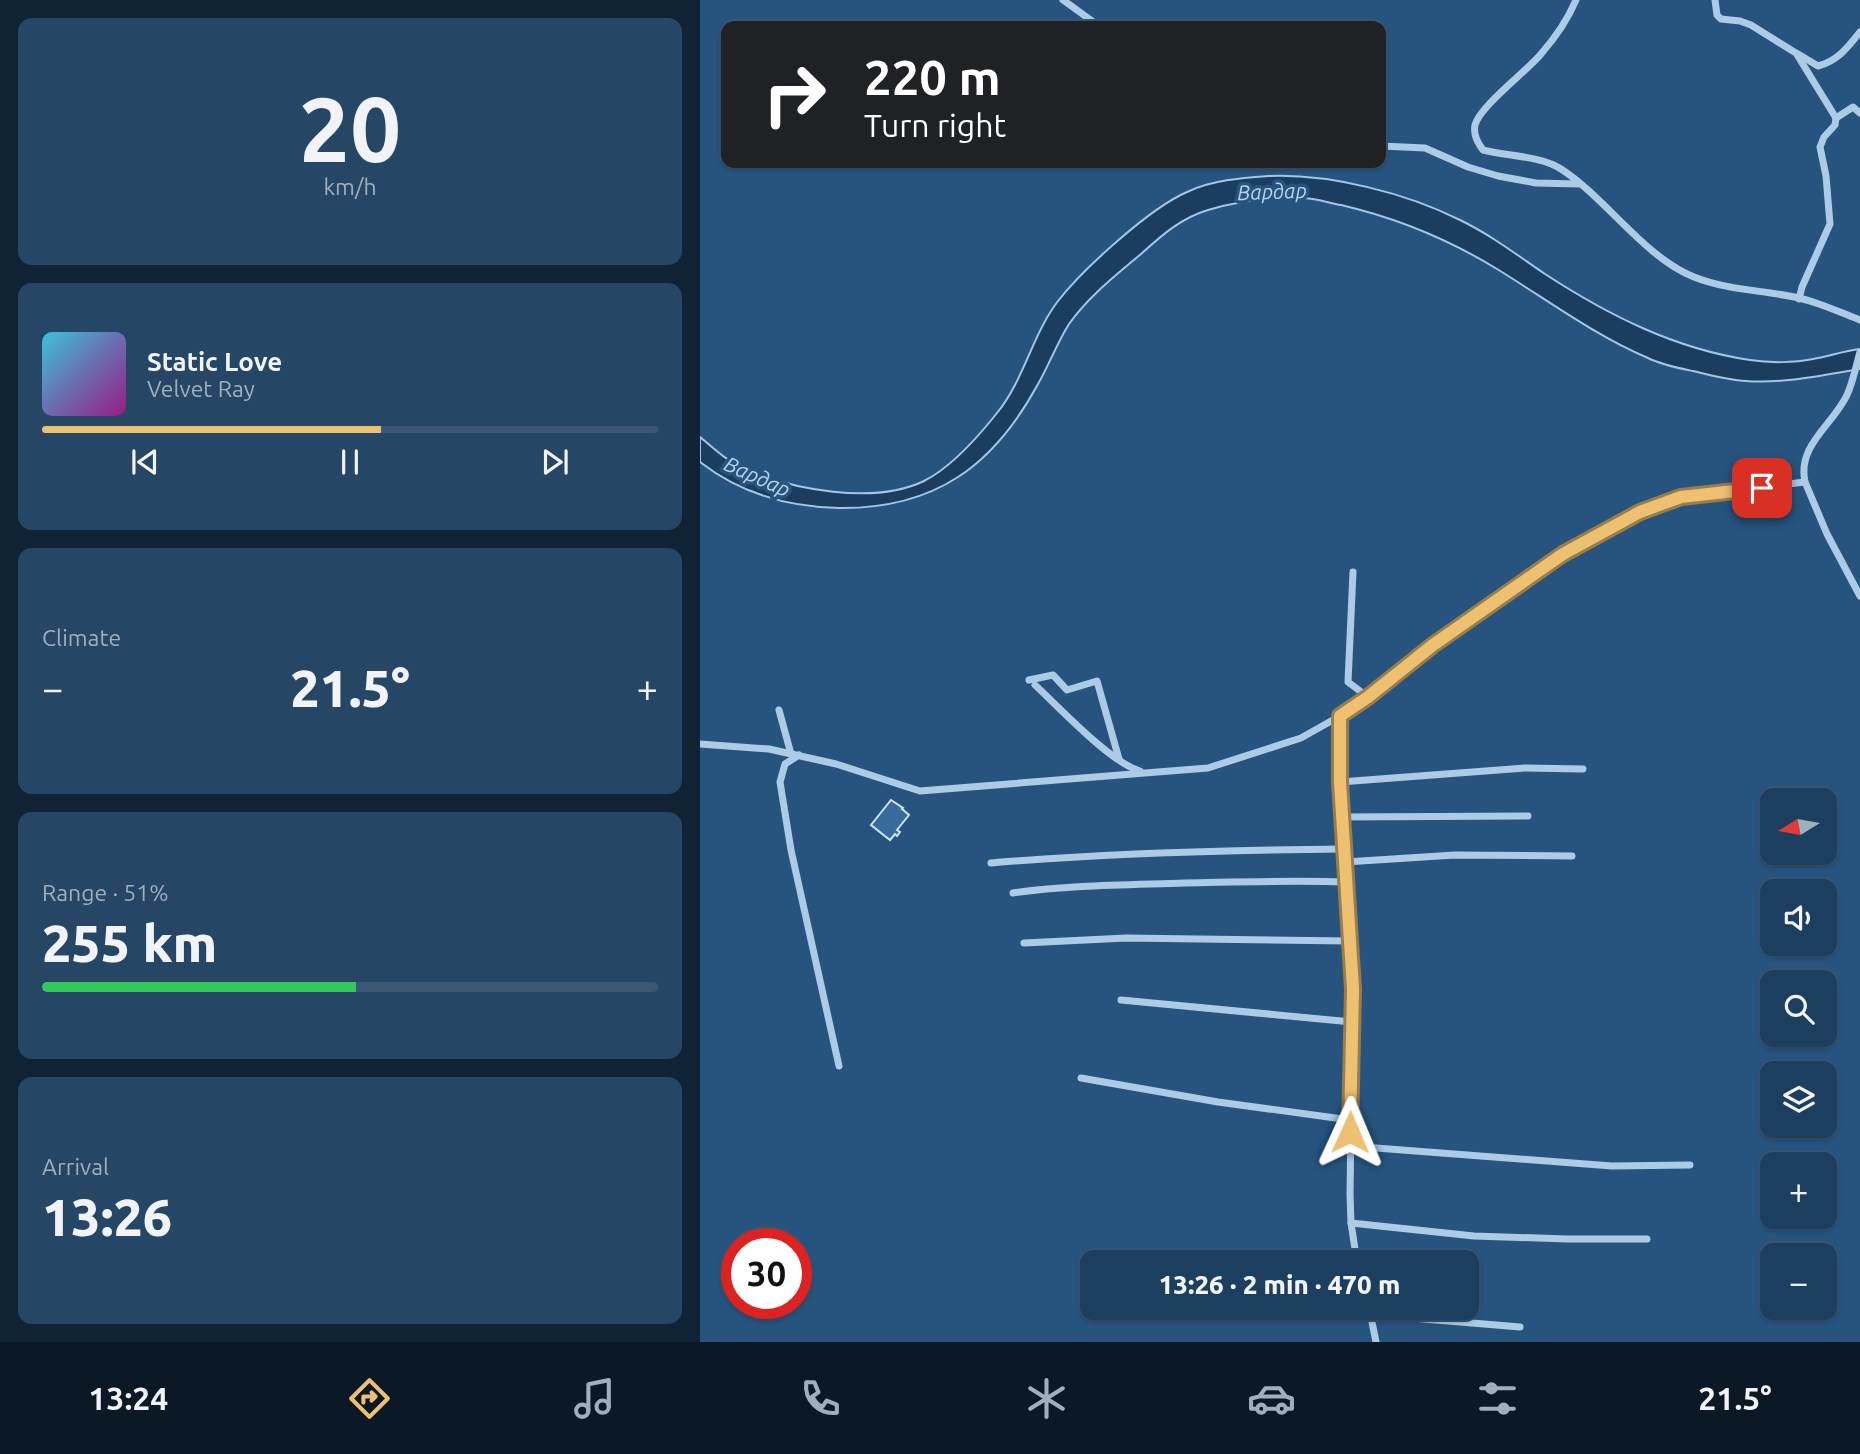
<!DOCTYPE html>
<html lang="en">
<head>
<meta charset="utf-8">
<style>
  :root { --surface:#1c3f5f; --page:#254665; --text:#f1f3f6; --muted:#a0afbd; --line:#3a5874; --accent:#eec072 }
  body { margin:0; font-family:Ubuntu,sans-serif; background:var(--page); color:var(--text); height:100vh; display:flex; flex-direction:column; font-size:26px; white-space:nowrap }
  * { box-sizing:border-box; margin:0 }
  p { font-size:23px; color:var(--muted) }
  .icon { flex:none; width:38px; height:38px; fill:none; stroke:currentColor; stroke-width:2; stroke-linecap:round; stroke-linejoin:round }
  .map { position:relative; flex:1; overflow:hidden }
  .side { display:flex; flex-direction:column; gap:18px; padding:18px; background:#0f2334; width:700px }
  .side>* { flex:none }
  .guide { position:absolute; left:21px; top:21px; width:665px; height:147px; border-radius:14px; box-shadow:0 2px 5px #0004,0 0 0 2px var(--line); background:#202124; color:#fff; overflow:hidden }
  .needle { width:46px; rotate:259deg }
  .controls { position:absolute; left:1060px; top:788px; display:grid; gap:14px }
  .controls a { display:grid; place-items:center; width:77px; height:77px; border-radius:14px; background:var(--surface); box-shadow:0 2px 5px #0004,0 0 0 2px var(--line); font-size:35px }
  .speed { position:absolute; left:21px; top:1228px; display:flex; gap:14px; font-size:35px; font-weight:700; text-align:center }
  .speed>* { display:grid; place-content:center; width:91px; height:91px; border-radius:50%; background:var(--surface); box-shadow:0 2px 5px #0004,0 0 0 2px var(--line); line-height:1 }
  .speed .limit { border:10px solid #d22; background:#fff; color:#111 }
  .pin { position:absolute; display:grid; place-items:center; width:60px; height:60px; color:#fff; margin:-30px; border-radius:14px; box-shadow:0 4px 10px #0006 }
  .me { position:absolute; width:77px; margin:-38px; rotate:1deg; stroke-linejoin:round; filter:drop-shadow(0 0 5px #0008) }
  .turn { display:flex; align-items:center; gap:24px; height:147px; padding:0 28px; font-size:32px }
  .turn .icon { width:91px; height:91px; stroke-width:2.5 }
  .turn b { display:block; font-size:49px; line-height:60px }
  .big { font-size:52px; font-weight:800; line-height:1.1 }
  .side .widget { flex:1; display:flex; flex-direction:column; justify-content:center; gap:10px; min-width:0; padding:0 24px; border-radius:14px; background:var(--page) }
  .side .dial { align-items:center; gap:0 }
  .dial b { font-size:91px; line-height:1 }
  .song { display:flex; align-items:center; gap:21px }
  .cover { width:84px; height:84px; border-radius:10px; background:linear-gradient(135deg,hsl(190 70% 55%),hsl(310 70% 35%)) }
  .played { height:7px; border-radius:4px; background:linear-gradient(90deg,var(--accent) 55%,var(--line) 55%) }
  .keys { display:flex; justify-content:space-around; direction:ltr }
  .heat { display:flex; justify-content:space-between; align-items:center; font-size:38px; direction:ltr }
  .charge { height:10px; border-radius:5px; background:linear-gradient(90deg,#34c759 51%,var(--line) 0) }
  .trip { position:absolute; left:380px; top:1250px; width:399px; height:70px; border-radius:14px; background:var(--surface); box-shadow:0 2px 5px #0004,0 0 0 2px var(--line); font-weight:800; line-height:70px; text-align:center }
  .dock { display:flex; height:112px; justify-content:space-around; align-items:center; background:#0b1926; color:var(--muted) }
  .dock .icon { width:49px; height:49px }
  .dock .selected { color:var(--accent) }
  .dock b { font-size:32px; color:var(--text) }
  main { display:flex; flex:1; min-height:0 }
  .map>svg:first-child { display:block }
  .water { fill:#1b3d5f; stroke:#a1c6e6; stroke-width:2 }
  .building { fill:#376b9b; stroke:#cfe3f4; stroke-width:2 }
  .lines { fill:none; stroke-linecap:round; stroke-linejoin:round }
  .minor { stroke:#accbe5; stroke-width:7 }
  .route-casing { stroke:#9b7d4a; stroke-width:18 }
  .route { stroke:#eec072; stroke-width:12 }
  .labels { text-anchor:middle; stroke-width:7; stroke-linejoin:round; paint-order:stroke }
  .water-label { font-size:21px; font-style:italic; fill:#b8d4ed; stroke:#26547f }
</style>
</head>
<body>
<main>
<section class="side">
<div class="widget dial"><b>20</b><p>km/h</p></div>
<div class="widget">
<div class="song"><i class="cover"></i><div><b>Static Love</b><p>Velvet Ray</p></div></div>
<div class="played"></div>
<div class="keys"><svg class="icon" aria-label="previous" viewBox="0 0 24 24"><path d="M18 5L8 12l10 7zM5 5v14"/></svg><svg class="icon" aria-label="pause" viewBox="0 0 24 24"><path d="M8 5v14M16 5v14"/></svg><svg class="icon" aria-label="next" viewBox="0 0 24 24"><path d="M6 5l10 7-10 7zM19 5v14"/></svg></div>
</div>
<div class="widget"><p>Climate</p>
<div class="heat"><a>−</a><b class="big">21.5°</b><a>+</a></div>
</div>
<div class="widget"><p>Range · 51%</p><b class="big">255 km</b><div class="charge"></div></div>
<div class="widget"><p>Arrival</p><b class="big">13:26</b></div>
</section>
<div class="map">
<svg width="1160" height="1342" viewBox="0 0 1160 1342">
  <rect width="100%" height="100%" fill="#26547f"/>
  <!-- water -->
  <path class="water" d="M570 176C631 174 706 193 760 220 791 235 817 255 845 274 908 315 975 349 1050 360 1069 363 1094 363 1113 359 1129 356 1144 351 1160 349V369C1124 375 1083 384 1046 381 1028 380 1010 375 993 371 978 368 962 365 948 358 894 335 846 299 797 269 748 239 697 218 641 205 629 203 615 198 602 198 570 197 538 201 508 210 481 218 462 235 441 254 416 275 388 297 369 324 357 343 349 365 338 384 293 467 234 509 139 508 88 507 40 493 0 462V437C13 448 27 461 43 468 92 490 174 505 224 481 252 467 278 437 297 413 324 380 332 335 358 301 383 269 450 208 487 192 512 180 542 178 570 176Z"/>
  <!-- building -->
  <polygon class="building" points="191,800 203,808 202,809 209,815 197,830 200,832 197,836 195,834 190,840 171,825"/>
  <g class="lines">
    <!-- minor -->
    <g class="minor">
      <polyline points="363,0 399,26"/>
      <path d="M876 0C868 19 855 38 841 54 827 71 780 106 775 125 773 135 778 143 783 150 806 156 841 156 861 169 906 198 944 257 994 277 1024 289 1057 290 1089 296 1113 300 1137 311 1160 320"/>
      <polyline points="1015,0 1017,15 1021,19 1040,21 1051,25 1096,53 1136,118 1135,125 1124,137 1120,147 1126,176 1130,224 1102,287 1099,299"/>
      <path d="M1098 54 1118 66C1138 61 1148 47 1160 32"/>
      <polyline points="1136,118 1153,107 1160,113"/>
      <polyline points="681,146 725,148 768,167 798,176 836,183 879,184"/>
      <polyline points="1105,482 1127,534 1160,596"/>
      <polyline points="653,572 648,682 668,697"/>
      <polyline points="329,680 353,675 367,690 397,681 419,759"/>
      <path d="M335 685C360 708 411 763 440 771"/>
      <polyline points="79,710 91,754"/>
      <polyline points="640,716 640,782 653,989 650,1194 651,1223 657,1262"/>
      <path d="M0 744 69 749 136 764 220 791 508 768 601 738 640 716 668 697 733 645 863 554 940 512 981 497 1105 482C1097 445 1133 425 1147 395 1153 382 1156 366 1160 352"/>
      <polyline points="99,755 85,764 80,782 91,850 139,1066"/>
      <polyline points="640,782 825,768 883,769"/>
      <polyline points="642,817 828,816"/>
      <polyline points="645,862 755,855 872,856"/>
      <path d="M291 863C409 853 526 850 644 849"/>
      <path d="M313 893C370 885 428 885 485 883 539 882 592 880 646 882"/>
      <polyline points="324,943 426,938 650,941"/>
      <polyline points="421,1000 652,1022"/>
      <polyline points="381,1078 518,1102 650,1120"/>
      <polyline points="650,1146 912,1166 990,1165"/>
      <polyline points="651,1223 774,1236 867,1239 947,1239"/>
      <polyline points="669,1307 676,1342"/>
      <polyline points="672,1319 674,1316 688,1316 820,1327"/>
    </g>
  </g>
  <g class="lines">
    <defs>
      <polyline id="route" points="650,1132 653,989 640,782 640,716 668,697 733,645 863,554 940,512 981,497 1062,488"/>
    </defs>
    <!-- route casing -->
    <use href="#route" class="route-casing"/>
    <!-- route -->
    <use href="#route" class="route"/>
  </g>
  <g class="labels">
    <!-- water labels -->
    <g class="water-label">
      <text transform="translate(572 192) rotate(-2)" y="7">Вардар</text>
      <text transform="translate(57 477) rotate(24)" y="7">Вардар</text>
    </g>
  </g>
</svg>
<div class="controls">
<a><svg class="needle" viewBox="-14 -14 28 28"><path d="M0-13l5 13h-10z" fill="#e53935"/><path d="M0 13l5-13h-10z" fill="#a0afbd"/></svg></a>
<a><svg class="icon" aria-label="sound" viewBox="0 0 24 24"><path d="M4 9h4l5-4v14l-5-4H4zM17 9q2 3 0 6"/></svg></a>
<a><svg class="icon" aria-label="search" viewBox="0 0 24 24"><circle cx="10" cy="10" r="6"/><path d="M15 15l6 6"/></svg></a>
<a><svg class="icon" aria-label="layers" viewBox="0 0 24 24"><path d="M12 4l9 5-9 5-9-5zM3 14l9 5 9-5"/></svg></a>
<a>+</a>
<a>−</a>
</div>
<div class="speed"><div class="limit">30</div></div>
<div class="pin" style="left:1062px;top:488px;background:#d93025"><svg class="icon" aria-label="arrive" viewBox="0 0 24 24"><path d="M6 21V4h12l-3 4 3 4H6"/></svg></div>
<svg class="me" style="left:650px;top:1132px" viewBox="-20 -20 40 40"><path d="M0-17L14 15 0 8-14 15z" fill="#eec072" stroke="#fff" stroke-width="4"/></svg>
<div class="trip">13:26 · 2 min · 470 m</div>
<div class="guide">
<div class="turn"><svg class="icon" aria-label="right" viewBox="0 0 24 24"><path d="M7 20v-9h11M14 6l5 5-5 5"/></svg><div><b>220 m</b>Turn right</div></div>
</div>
</div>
</main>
<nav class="dock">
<b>13:24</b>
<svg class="icon selected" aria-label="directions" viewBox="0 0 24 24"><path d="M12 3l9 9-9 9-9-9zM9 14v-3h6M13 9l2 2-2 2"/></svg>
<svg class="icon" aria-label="music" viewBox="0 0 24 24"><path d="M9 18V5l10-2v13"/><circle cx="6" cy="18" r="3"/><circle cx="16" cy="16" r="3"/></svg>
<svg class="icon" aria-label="phone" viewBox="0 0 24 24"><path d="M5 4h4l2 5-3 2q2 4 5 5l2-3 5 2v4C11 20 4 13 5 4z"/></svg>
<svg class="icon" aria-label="climate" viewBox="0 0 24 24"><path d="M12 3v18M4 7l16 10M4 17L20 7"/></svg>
<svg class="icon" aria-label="car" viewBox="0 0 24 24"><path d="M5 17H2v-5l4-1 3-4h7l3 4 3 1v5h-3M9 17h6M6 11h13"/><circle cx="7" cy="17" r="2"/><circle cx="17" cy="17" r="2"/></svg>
<svg class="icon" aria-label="filters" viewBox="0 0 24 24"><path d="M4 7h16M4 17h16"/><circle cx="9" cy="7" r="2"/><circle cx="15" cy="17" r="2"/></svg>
<b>21.5°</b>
</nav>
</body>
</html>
